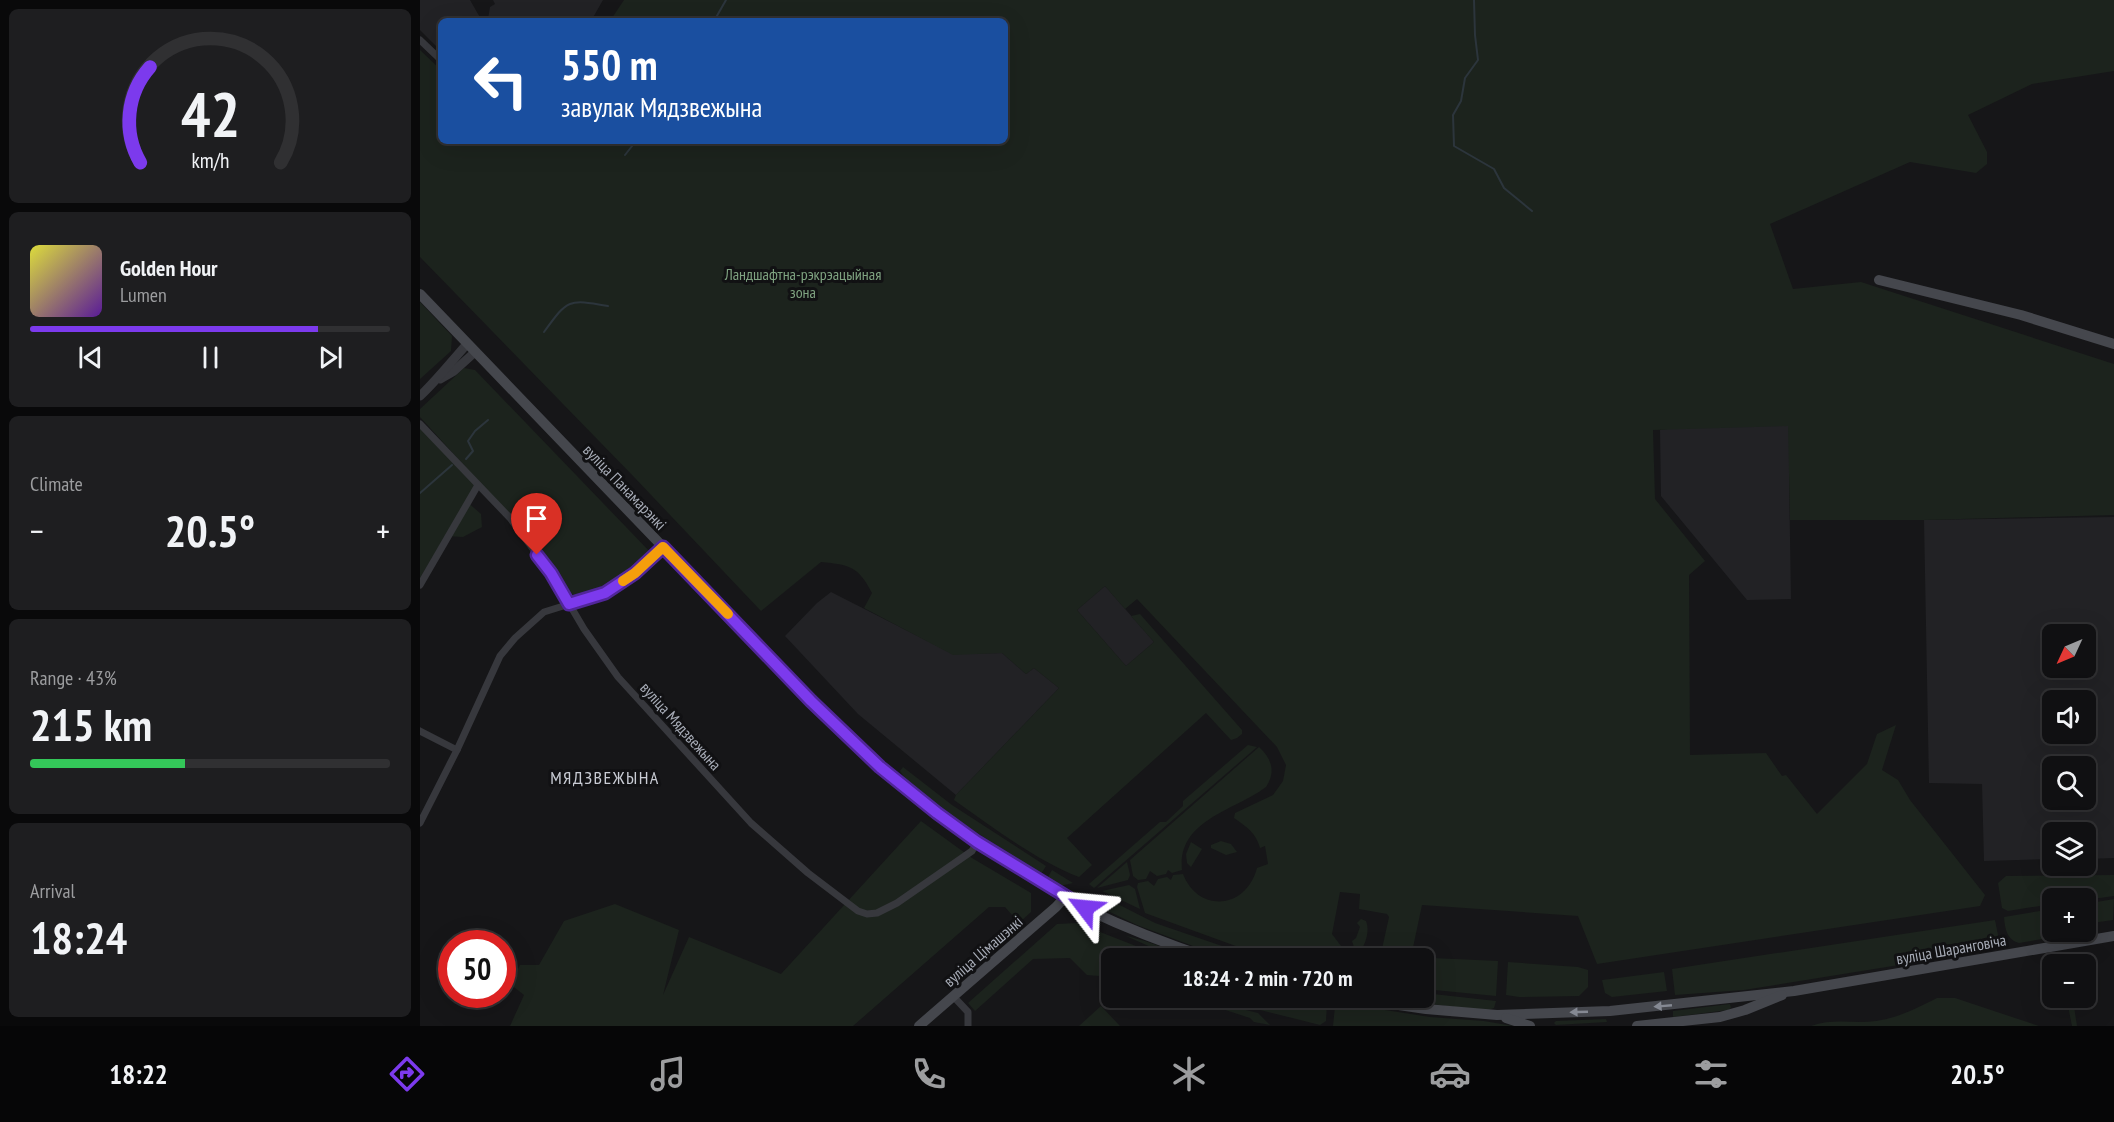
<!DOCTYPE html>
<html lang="en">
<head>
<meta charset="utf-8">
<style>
  :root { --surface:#101012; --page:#1e1e20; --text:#f1f3f6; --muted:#9c9d9f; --line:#303032; --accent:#7c3aed }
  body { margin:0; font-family:"PT Sans Narrow",sans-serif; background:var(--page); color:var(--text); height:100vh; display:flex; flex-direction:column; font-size:22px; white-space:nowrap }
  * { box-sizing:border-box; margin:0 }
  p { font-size:20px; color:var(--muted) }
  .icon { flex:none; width:33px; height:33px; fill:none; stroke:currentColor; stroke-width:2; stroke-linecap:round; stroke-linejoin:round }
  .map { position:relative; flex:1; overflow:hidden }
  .details { display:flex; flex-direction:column; gap:9px; padding:9px; background:#09090a; width:420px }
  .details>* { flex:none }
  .top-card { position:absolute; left:18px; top:18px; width:570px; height:126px; border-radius:9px; box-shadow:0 6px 24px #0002,0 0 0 2px var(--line); background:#1a4fa0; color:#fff; overflow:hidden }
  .needle { width:39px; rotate:226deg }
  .buttons { position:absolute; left:1622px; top:624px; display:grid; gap:12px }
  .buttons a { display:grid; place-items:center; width:54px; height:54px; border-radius:9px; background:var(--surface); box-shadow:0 6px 24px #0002,0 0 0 2px var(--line); font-size:30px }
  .speed { position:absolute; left:18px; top:930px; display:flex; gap:12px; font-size:30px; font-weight:700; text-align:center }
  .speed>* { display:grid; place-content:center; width:78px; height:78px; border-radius:50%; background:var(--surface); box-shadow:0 6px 24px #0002,0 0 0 2px var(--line); line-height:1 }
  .speed .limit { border:9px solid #d22; background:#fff; color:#111 }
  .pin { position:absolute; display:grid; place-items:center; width:51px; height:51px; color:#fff; margin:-62px -26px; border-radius:50% 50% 50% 0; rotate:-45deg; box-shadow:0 0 6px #0007 }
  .pin .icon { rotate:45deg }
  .me { position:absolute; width:66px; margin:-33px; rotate:299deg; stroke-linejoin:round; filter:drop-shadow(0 0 4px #0008) }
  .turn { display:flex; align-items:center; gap:21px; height:126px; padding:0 24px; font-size:27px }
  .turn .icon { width:78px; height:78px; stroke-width:2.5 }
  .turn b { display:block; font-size:42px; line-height:51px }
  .big { font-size:45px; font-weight:800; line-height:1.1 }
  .details .card { flex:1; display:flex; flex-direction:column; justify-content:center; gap:9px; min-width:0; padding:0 21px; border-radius:9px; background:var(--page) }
  .details .dial { align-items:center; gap:0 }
  .dial svg { height:156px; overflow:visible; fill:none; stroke:var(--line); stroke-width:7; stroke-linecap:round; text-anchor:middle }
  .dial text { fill:var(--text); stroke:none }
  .song { display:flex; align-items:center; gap:18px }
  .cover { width:72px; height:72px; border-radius:9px; background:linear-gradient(135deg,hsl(60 70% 55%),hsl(270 70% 35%)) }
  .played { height:6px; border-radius:3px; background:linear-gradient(90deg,var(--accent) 80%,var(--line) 80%) }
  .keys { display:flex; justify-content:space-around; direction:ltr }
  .heat { display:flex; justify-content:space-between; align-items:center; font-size:33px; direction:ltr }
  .charge { height:9px; border-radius:4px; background:linear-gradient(90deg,#34c759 43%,var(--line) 0) }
  .trip { position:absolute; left:681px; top:948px; width:333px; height:60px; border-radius:9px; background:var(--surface); box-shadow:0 6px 24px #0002,0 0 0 2px var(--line); font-weight:800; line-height:60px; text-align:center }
  .menu { display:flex; height:96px; justify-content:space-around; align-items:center; background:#060607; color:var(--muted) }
  .menu .icon { width:42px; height:42px }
  .menu .active { color:var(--accent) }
  .menu b { font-size:27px; color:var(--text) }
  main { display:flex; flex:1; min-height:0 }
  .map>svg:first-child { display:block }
  .built { fill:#222225; fill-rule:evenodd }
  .green { fill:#1c231d }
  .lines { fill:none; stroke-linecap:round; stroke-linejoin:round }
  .stream { stroke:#2c353c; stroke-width:2 }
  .minor { stroke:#37383d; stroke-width:7 }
  .tertiary { stroke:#37383d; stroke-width:9 }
  .secondary { stroke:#45474d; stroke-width:10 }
  .oneway { fill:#858993 }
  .route-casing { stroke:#51269a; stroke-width:15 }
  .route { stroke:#7c3aed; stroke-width:10 }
  .slow { stroke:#f59e0b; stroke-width:10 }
  .labels { text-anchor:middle; stroke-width:6; stroke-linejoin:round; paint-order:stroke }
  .park-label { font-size:16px; fill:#7fa381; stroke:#111113 }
  .street-label { font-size:16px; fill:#a8adb8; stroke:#111113 }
  .neighbourhood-label { font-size:18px; letter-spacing:1.5px; fill:#c9ccd4; stroke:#111113 }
</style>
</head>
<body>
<main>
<section class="details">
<div class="card dial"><svg viewBox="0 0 100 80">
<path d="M14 69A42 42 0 1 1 86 69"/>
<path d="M14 69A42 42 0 0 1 19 20" stroke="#7c3aed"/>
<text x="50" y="56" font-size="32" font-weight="700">42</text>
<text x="50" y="72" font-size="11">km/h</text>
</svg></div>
<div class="card">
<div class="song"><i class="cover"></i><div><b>Golden Hour</b><p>Lumen</p></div></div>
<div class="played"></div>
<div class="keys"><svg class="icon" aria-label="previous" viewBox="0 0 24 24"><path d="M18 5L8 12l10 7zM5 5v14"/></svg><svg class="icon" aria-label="pause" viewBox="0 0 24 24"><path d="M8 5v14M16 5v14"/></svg><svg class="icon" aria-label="next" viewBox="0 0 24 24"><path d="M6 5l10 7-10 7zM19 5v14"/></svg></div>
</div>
<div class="card"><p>Climate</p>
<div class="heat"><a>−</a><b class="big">20.5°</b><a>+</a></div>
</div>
<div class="card"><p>Range · 43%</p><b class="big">215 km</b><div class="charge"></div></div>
<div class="card"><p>Arrival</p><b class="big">18:24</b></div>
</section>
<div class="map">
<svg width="1694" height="1026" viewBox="0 0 1694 1026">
  <rect width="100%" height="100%" fill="#161618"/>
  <!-- built -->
  <g class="built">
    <polygon points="0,0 50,0 62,21 21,21 21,51 0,30"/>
    <polygon points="73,0 183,0 171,21 66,21 68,19 70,7 75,4"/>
    <polygon points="1387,304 1369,476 1371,599 1327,600 1241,496 1240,430 1247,429"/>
    <path d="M1694 517V858L1665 859V832H1632V859L1564 861 1562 784 1509 783 1504 520ZM1632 634H1665V668H1632ZM1665 700V734H1632V700ZM1665 766V800H1632V766Z"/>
    <polygon points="685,586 734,642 706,666 657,610"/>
    <polygon points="411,592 533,654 582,653 606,674 614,668 639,688 536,795 438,714 365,636 397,603"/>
  </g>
  <!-- green -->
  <g class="green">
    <path d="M204 0H1694V71L1612 84 1548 115 1567 152V164L1556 173 1490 162 1350 224 1373 289 1441 282 1694 364V515L1504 520H1370L1368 426 1233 430 1235 499 1285 561 1269 575 1270 755 1346 753 1362 776 1366 775 1397 814 1447 764 1457 734 1476 725 1462 770 1478 780 1490 800 1565 895 1560 906 1177 964 1158 916 1002 905 991 957 1078 961 1076 996 1004 989V958H952L962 949 969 917 967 914 939 909 940 894 920 892 912 934 930 958H857L824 949 725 913 717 887 718 883 728 881 734 886 738 879 747 877 751 880 753 875 763 874C778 913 826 910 837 868L848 864 845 846 840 848C836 833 827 827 814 818L815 813 853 795 863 781 866 765 857 747 717 599 705 609 685 586 657 610 706 666 734 642 711 616 720 614 822 730V734L817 738 811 740 786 713 647 838 672 865 659 877C614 859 574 828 534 800L536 795 639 688 614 668 606 674 582 653 533 655 444 608 452 593C438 566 430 565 401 562L341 611 215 478 0 257V50L21 70V141H585V21H190Z"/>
    <polygon points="0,302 32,336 31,351 0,379"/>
    <path d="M44 368 55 370 232 554 205 578 158 597C149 593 147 587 139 582L91 517 0 417V409Z"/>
    <polygon points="0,427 55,485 46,501 61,514 62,527 43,537 25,536 0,578"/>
    <polygon points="828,745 837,747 674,888 669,884 740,822 746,822 763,806 763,801"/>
    <path d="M839 747C852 759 856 772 846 787 814 811 757 820 762 870L752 873 748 870 746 874 737 876 730 871 726 879 718 880 713 876 710 860Z"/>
    <polygon points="483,767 532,805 626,866 621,874 522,810 491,786 480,771"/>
    <polygon points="501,821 552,858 611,893 611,912 599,923 585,907 569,907 433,1026 90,1026 104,995 90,984 100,965 119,965 144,921 195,904 259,930 243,995 269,937 361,974"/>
    <polygon points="801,841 811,844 817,852 806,855 791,848 791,845"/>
    <polygon points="771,842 782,849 771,867 767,863 766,854"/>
    <polygon points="707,862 710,875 708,880 677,888"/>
    <polygon points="632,870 653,883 640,886 627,879"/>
    <polygon points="1694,875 1694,896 1665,900 1632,898 1632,904 1588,911 1582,908 1578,883 1586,876"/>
    <polygon points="709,885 715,889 720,909 682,891"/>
    <polygon points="680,895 735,923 837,958 805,958 717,925 669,902 671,897"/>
    <polygon points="1694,899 1693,920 1665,924 1665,904"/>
    <path d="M1632 909V932H1644L1645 935 1599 943C1587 940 1585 929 1584 917Z"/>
    <path d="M941 919 946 921C950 930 946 945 939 952L935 950 932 941 936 938 940 927 937 923Z"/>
    <polygon points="1575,920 1579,940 1572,950 1324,990 1255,995 1252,969"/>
    <polygon points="657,923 739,955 740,958 692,958 691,977 667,975 650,958 613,959 555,1011 548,1003 637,924"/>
    <path d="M706 936C719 939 751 947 756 958H745L742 952Z"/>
    <polygon points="1088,962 1158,967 1168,970 1168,987 1159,996 1099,997 1086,995"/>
    <polygon points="1244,972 1247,991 1192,997 1185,993 1182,980"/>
    <polygon points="1004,993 1076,1001 1074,1008 1065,1011 965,998 1004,998"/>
    <polygon points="793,998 901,998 907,1002 906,1021 900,1025"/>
    <path d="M1517 998H1535L1619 1026H1391C1413 1018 1434 1024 1456 1021 1478 1018 1497 1008 1517 998Z"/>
    <polygon points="1653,1000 1657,1026 1652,1026 1647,1001"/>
    <polygon points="794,1002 838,1013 850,1025 834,1022 830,1018 793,1006"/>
    <polygon points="920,1003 1010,1017 1064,1021 1093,1026 913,1026 915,1006"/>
    <polygon points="1310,1004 1311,1008 1308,1010 1253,1017 1253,1011"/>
    <polygon points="681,1006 700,1026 659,1026"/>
    <polygon points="1186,1019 1187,1022 1136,1025 1134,1023 1136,1021"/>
  </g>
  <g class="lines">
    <!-- stream -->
    <g class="stream">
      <polyline points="1054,0 1055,35 1058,60 1045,78 1041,101 1033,115 1034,146 1074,169 1084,188 1112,211"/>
      <polyline points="294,21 306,0"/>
      <polyline points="205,155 216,141"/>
      <path d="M124 332C148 299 148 299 188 306"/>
      <polyline points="46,459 53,451 48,441 55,431 68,420"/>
      <polyline points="0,493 32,465"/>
    </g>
    <!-- minor -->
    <g class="minor">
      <polyline points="0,40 21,60"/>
      <polyline points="0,424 90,518 131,573 164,629 198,677 331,823 388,873 438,911 447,914 457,913 477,903 552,851 557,842"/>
      <polyline points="0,585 58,485"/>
      <polyline points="0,731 37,750"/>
      <polyline points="0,823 37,750 80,656 95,638 124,612 185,593 215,573 243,547"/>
      <polyline points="533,996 548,1012 548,1026"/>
    </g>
    <!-- tertiary -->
    <g class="tertiary">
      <polyline points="20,379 34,371 55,352"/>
      <path d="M0 396C17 380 31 362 47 344"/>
    </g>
    <!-- secondary -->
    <g class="secondary">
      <polyline points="1459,280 1601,315 1694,344"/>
      <path d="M0 294 391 701C457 767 528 825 607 874 627 886 646 899 666 909 706 928 747 944 789 958"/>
      <polyline points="931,998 1006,1009 1077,1015 1190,1011 1374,991 1694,936"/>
      <polyline points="1086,1018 1110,1026"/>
      <polyline points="499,1026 636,907 645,897"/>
      <polyline points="1217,1026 1300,1017 1325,1010 1362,995"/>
    </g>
  </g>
  <!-- one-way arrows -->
  <defs><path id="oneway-solid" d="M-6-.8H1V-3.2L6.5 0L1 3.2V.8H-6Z" transform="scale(1.5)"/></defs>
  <g class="oneway">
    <use href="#oneway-solid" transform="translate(1243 1006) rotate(175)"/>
    <use href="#oneway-solid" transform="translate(1159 1012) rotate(178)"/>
  </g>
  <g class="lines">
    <defs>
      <polyline id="route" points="117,555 131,573 149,604 185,593 215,573 243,547 391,701 460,767 517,813 557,842 665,908"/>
    </defs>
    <!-- route casing -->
    <use href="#route" class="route-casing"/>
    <!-- route -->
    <use href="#route" class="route"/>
    <!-- slow -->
    <polyline class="slow" points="203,581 215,573 243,547 308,614"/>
  </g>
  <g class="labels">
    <!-- park labels -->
    <g class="park-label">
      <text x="383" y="280">Ландшафтна-рэкрэацыйная<tspan x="383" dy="18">зона</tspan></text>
    </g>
    <!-- street labels -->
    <g class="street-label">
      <text transform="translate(205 487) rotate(46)" y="6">вуліца Панамарэнкі</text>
      <text transform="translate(261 726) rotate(48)" y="6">вуліца Мядзвежына</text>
      <text transform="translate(1531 949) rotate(-10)" y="6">вуліца Шаранговіча</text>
      <text transform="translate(563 951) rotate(-41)" y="6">вуліца Цімашэнкі</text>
    </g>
    <!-- neighbourhood labels -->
    <g class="neighbourhood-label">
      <text x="185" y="784">МЯДЗВЕЖЫНА</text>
    </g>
  </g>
</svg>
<div class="buttons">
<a><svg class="needle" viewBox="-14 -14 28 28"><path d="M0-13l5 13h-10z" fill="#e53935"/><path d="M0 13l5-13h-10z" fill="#9c9d9f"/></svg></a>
<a><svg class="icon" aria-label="sound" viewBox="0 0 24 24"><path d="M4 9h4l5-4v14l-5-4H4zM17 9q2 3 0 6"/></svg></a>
<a><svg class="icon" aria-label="search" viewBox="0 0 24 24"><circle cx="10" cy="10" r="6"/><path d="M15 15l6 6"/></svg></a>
<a><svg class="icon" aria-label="layers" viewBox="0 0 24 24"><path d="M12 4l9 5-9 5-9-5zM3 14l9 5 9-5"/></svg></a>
<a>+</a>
<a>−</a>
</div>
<div class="speed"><div class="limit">50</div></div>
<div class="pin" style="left:117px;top:555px;background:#d93025"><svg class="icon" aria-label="arrive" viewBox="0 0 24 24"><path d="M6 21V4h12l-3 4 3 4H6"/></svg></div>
<svg class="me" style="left:665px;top:908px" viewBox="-20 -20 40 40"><path d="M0-17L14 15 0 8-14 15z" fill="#7c3aed" stroke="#fff" stroke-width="4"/></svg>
<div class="trip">18:24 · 2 min · 720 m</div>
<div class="top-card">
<div class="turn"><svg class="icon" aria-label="left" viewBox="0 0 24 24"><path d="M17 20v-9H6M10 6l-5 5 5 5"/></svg><div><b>550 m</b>завулак Мядзвежына</div></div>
</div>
</div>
</main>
<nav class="menu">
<b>18:22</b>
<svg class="icon active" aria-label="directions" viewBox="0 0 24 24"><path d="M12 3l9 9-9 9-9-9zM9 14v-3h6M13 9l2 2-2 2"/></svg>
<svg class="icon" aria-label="music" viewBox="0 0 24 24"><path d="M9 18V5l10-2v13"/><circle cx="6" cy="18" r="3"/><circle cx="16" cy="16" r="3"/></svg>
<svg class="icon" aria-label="phone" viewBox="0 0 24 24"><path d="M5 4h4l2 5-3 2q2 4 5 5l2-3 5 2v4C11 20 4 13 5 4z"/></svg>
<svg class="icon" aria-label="climate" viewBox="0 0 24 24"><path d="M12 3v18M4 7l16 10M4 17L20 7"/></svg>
<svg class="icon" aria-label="car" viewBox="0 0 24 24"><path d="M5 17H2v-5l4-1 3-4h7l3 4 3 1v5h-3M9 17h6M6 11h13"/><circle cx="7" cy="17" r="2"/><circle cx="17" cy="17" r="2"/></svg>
<svg class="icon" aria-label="filters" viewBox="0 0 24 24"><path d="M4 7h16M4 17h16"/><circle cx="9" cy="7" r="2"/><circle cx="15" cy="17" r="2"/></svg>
<b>20.5°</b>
</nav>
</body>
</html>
